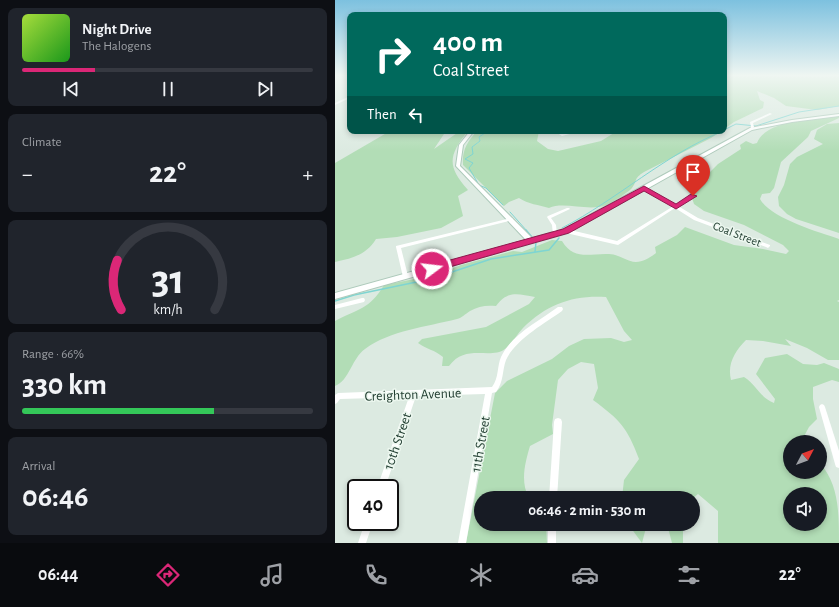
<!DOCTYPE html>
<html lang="en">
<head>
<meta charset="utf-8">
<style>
  :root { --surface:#171b24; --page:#20242c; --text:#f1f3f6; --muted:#9ea1a6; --line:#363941; --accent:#db2777 }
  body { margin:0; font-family:"Alegreya Sans",sans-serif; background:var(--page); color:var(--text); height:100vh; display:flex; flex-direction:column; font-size:15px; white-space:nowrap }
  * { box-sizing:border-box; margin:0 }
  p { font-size:13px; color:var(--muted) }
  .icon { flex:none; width:22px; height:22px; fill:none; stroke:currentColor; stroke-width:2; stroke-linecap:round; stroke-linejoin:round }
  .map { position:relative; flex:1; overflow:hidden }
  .drawer { display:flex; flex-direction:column; gap:8px; padding:8px; background:#0d0f14; width:335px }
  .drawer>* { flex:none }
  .top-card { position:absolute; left:12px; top:12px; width:380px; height:122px; border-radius:8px; box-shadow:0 2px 6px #0003; background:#00695c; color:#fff; overflow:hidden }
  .needle { width:26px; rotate:49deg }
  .tools { position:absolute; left:448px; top:435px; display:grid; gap:8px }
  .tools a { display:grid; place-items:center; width:44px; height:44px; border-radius:50%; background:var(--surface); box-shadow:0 2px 6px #0003; font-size:20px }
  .speed { position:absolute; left:12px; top:479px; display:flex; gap:8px; font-size:20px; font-weight:700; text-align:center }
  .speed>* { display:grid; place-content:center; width:52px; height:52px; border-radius:50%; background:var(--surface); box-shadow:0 2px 6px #0003; line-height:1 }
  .speed .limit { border:2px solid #111; border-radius:6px; background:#fff; color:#111 }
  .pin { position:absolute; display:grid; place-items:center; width:34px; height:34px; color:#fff; margin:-41px -17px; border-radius:50% 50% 50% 0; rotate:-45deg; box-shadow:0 0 4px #0007 }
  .pin .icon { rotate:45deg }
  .me { position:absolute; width:44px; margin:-22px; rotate:75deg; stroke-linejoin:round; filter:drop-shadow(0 0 3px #0008) }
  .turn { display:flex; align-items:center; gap:14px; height:84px; padding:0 20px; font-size:18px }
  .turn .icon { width:52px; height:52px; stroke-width:2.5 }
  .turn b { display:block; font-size:28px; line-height:34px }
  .then { display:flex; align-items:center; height:38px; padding:0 20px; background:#0003; gap:8px; font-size:15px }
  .big { font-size:30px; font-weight:700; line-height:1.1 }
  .drawer .widget { flex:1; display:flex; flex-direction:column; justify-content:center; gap:6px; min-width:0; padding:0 14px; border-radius:8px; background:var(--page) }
  .drawer .dial { align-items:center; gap:0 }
  .dial svg { height:104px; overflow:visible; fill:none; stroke:var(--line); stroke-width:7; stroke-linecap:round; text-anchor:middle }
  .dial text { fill:var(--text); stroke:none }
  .song { display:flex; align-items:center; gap:12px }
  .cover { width:48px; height:48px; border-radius:6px; background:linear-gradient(135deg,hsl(80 70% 55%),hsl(120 70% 35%)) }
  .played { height:4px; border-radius:2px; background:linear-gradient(90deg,var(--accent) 25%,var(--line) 25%) }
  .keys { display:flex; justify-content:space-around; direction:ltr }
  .heat { display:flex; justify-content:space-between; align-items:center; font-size:22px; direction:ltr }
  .charge { height:6px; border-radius:3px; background:linear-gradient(90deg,#34c759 66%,var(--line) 0) }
  .trip { position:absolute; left:139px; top:491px; width:226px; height:40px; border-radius:20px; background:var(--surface); box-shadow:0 2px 6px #0003; font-weight:700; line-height:40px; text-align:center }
  .menu { display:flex; height:64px; justify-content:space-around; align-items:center; background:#090b0e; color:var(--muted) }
  .menu .icon { width:28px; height:28px }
  .menu .selected { color:var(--accent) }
  .menu b { font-size:18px; color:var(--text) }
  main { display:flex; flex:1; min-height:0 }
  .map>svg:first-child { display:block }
  .green { fill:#b2ddb6; fill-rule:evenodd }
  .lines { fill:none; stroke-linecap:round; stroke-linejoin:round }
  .stream-far1 { stroke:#7ed5d2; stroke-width:1 }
  .stream { stroke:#7ed5d2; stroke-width:1.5 }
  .secondary-casing { stroke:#aecabb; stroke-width:2 }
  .street { fill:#fff; fill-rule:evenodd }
  .secondary { fill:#fff; fill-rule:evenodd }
  .route { fill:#db2777; stroke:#8e194d }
  .labels { text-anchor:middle; stroke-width:3; stroke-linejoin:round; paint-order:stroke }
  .street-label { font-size:12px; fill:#1d3a2d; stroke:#ecf7ef }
  .near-street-label { font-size:14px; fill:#1d3a2d; stroke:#ecf7ef }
</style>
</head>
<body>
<main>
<section class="drawer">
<div class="widget">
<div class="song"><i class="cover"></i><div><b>Night Drive</b><p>The Halogens</p></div></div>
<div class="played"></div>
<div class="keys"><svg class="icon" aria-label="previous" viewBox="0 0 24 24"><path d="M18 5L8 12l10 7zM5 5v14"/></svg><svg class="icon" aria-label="pause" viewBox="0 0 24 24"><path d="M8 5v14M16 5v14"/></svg><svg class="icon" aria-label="next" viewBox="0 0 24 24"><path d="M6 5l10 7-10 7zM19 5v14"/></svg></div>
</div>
<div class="widget"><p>Climate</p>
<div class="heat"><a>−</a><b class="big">22°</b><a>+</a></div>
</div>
<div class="widget dial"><svg viewBox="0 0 100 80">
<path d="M14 69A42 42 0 1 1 86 69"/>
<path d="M14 69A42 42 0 0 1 11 31" stroke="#db2777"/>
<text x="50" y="56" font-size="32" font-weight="700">31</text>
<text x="50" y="72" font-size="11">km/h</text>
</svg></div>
<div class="widget"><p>Range · 66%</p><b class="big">330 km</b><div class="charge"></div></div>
<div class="widget"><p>Arrival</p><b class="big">06:46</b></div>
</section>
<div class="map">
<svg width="504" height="543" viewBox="0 0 504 543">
  <rect width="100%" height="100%" fill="#dceae1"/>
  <!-- green -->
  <g class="green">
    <polygon points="389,75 489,77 504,75 504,106 482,110 451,106 439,98 422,91 425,100 429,102 428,108 399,122 389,129"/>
    <path d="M504 115V118L476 131 473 137 446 162 439 188 435 193 427 194 425 199C435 218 483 232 504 239V300L502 301 504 302V360H493L472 348 450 339 456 346 428 341 411 340C400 351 392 364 396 380L409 377C422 385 423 396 439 403L440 399 421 374 430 358 452 354 468 364 482 365 489 363 504 369V382L497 380 478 387V399L482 419 474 427 466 442H455V472H485V463C504 485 504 513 504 543H383V511L363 494 358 498H287L289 480 304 459C292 427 285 420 258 400L263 388 259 364 246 362 233 369 223 380 217 425 218 434 195 446C190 463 185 482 194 498H146V524H211L212 543H131L160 393 172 381 217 359 234 346 249 339 276 338 289 342 297 340 289 331 271 297C238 295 212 304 188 328 182 334 177 344 170 349 155 360 131 343 114 366H107L108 357C100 350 91 349 83 343L87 339 151 327 194 304 200 297C183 294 173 290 161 306 152 305 143 306 135 311 130 314 127 318 122 319 91 327 56 330 30 349 17 358 14 381 0 386V321C24 308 34 310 49 285L100 275 126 265 178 251 187 252 217 240 227 241C239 261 255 253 274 254 283 254 293 262 301 262 308 262 316 257 321 253L320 247 342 235 350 227 399 245 428 249 451 254 454 251 448 245 409 225 369 211 359 204 357 198 374 179V173L383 164 406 149 405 145 411 141 418 144 422 143C431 119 481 120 504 115ZM455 494H485V524H455Z"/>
    <polygon points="504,123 504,233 461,219 452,214 444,206 443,197 449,185 455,164 462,157 488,144 479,139 482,130 492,124"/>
    <path d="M55 131H111L99 149 125 131H133C113 156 112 166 133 190L123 196 128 216 106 228 62 237 41 239C31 255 18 258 0 262V163Z"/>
    <path d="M142 131H204L202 141 213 149 223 151 266 141 282 131H387L376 138 309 172C298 179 303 180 297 188 294 192 276 203 271 205 254 212 229 201 214 208 204 205 193 204 184 198L174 202 169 206 128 165C127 150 132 142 142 131Z"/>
    <polygon points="293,524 312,524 307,543"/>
    <polygon points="332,524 348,524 348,543 337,543"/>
  </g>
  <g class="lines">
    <!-- stream-far1 -->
    <g class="stream-far1">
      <polyline points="389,130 401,124 421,126 464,112 504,106"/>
      <polyline points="153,131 144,137 145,141 137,147 138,154 130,159 138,163 134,168 144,185 151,188 168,205"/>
      <polyline points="175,212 192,231"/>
      <path d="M227 228C283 199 329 155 388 131"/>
    </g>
    <!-- stream -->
    <g class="stream">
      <polyline points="191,230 197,237"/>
      <polyline points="200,252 201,242"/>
      <polyline points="0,301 19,295 96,279 156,259 214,250 224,238"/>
    </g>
    <defs>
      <polygon id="secondary" points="504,114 504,116 457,122 417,130 233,233 0,299 0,293 191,240 121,166 124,145 135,131 139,131 128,145 125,166 197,238 229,229 415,128 457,120"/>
    </defs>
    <!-- secondary casing -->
    <use href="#secondary" class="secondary-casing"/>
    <!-- street -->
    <g class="street">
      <polygon points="15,96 15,98 0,105 0,103"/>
      <polygon points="435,113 437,114 418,123 419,127 417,130 415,130 415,129 416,127 415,122"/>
      <polygon points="219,131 222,131 227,134 241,131 246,131 227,136"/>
      <polygon points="308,187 310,187 340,205 357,194 359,194 359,196 343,206 363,218 435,245 435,246 433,248 431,247 359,220 340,208 283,245 231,233 229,231 231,229 282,241 337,207 308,189"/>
      <polygon points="232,208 234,208 235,209 216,218 221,225 222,234 220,236 218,235 217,225 212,217 213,216"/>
      <polygon points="176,218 178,219 178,220 66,248 73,276 72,277 68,277 61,247 61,246"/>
      <polygon points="27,298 29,298 30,300 29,302 0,309 0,305"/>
      <path d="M223 307H227L228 309 227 311C210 323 180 340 171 360 167 371 169 381 161 392L157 393 131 543H123L150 394 81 396 50 488H42L74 397 5 399 2 403 0 404V395L3 393 157 387C164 378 162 366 166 357 176 335 204 321 223 307Z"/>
      <polygon points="487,404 489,405 490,407 504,451 504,468 501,467 500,464 484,407 485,405"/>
      <polygon points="223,418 226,419 227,422 222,498 214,498 219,422 220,419"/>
      <polygon points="30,522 38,522 31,543 23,543"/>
      <rect x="213" y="524" width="8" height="19"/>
    </g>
    <!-- secondary -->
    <use href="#secondary" class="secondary"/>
  </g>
  <!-- sky -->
  <linearGradient id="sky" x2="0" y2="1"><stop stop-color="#7dc1df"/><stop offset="0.5" stop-color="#eff6f2"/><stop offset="1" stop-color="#eff6f2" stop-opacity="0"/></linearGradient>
  <rect width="504" height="151" fill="url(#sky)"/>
  <!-- route -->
  <polygon class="route" points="309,186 341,204 356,194 362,196 341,209 309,191 234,233 97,272 93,269 97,265 228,229"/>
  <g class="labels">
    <!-- street labels -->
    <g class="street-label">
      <text transform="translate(402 234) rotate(21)" y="4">Coal Street</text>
    </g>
    <!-- near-street labels -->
    <g class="near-street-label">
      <text transform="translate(78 394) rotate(-2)" y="5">Creighton Avenue</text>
      <text transform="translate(62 441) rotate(-71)" y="5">10th Street</text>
      <text transform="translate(145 444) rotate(-80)" y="5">11th Street</text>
    </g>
  </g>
</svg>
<div class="tools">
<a><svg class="needle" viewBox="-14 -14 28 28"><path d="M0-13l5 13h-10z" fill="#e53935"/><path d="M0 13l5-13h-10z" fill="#9ea1a6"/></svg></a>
<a><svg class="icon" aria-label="sound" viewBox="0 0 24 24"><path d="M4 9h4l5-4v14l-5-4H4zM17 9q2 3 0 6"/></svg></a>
</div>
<div class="speed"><div class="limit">40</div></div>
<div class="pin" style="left:358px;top:196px;background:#d93025"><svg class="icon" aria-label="arrive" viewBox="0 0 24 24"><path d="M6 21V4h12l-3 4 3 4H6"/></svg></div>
<svg class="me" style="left:97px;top:269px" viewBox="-20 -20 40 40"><circle r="17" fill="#db2777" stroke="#fff" stroke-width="3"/><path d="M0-11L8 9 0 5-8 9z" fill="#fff"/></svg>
<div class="trip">06:46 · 2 min · 530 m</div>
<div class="top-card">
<div class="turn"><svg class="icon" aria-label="right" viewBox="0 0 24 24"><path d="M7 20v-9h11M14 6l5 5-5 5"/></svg><div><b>400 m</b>Coal Street</div></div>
<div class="then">Then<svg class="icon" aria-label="left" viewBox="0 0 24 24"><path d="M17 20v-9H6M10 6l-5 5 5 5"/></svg></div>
</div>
</div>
</main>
<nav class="menu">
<b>06:44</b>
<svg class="icon selected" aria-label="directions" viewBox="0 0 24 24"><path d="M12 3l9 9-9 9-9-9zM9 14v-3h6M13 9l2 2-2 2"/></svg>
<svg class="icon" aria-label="music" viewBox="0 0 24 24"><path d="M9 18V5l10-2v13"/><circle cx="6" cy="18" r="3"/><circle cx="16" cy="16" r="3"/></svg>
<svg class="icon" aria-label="phone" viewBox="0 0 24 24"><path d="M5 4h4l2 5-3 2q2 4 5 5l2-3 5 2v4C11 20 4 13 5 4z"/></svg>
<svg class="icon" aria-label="climate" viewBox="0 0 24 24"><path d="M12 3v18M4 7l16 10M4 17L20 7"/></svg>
<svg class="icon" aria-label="car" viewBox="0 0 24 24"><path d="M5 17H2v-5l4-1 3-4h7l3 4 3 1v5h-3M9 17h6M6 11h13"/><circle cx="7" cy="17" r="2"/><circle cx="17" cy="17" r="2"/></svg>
<svg class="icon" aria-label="filters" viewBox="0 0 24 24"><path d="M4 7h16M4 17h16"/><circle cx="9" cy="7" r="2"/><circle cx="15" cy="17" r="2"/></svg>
<b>22°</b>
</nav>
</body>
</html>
